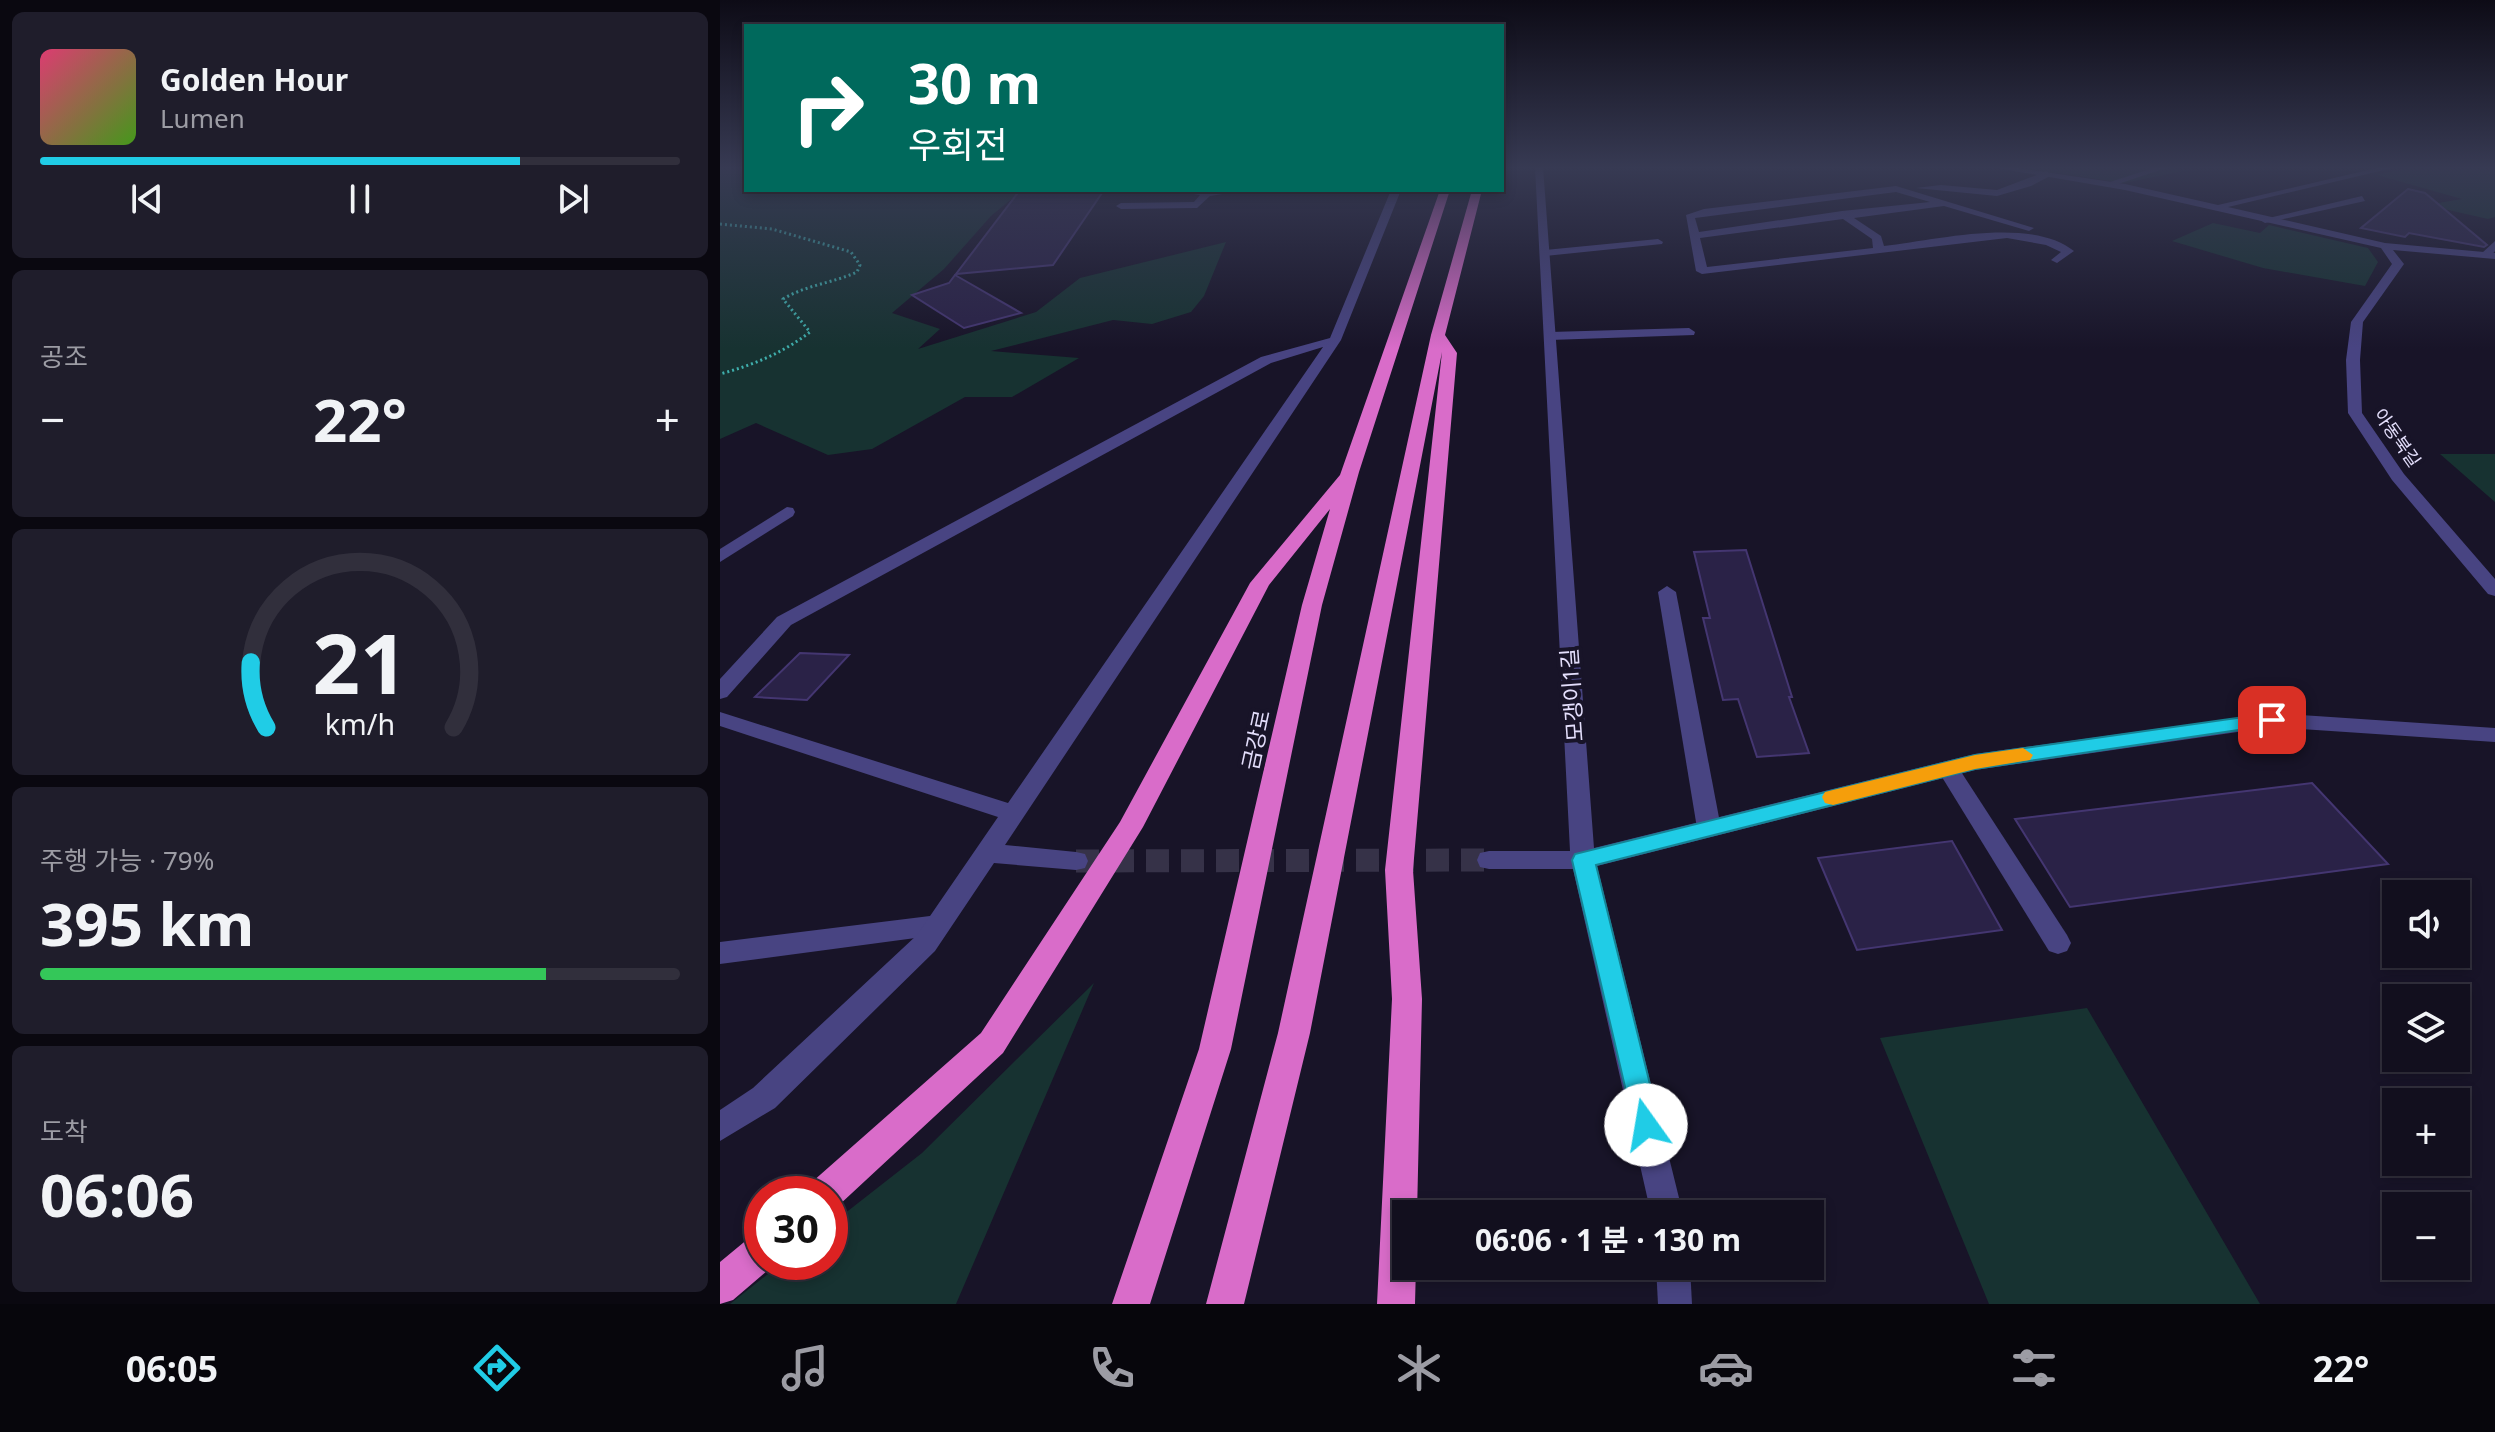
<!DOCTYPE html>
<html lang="ko">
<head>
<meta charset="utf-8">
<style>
  :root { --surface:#120f1e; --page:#1f1d2b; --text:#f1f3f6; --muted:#9c9ca4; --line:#312f3c; --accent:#20cce6 }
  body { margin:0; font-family:"Noto Sans","Noto Sans KR",sans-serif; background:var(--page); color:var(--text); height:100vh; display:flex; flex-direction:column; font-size:30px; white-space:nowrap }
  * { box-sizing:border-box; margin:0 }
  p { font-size:26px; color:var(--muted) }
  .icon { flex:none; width:44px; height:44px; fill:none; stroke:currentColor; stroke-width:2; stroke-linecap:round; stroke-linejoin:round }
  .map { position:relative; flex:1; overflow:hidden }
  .sheet { display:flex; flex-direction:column; gap:12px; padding:12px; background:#0a0810; width:720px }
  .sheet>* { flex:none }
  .hud { position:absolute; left:24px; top:24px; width:760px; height:168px; border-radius:0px; box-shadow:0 4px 12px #0003,0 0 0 2px var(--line); background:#00695c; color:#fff; overflow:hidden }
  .fabs { position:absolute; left:1662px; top:880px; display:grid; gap:16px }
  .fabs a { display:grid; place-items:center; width:88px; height:88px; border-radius:0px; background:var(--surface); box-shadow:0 4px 12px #0003,0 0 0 2px var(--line); font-size:40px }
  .speed { position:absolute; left:24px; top:1176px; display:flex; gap:16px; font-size:40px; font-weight:700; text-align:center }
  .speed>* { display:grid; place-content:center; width:104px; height:104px; border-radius:50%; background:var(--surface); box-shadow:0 4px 12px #0003,0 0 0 2px var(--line); line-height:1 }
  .speed .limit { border:12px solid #d22; background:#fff; color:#111 }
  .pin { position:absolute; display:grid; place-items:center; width:68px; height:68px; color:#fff; margin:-34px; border-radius:16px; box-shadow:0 4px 12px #0006 }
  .me { position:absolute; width:88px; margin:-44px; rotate:347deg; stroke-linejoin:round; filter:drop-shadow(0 0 6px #0008) }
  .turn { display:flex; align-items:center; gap:28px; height:168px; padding:0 32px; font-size:36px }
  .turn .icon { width:104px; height:104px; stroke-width:2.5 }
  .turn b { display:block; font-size:56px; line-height:68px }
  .big { font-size:60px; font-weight:700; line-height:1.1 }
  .sheet .card { flex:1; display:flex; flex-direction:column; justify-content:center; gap:12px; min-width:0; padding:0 28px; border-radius:12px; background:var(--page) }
  .sheet .dial { align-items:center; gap:0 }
  .dial svg { height:208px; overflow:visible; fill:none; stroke:var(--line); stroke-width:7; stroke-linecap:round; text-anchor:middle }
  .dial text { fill:var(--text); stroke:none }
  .song { display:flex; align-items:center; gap:24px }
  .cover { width:96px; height:96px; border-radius:12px; background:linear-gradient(135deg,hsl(340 70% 55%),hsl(100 70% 35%)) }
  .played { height:8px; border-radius:4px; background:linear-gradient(90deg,var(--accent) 75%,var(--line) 75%) }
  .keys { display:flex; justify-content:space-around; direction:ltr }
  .heat { display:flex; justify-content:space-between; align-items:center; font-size:44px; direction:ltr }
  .charge { height:12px; border-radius:6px; background:linear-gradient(90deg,#34c759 79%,var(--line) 0) }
  .trip { position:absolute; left:672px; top:1200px; width:432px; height:80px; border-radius:0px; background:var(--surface); box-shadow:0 4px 12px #0003,0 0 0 2px var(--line); font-weight:700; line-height:80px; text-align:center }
  .tab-bar { display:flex; height:128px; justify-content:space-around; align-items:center; background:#07060c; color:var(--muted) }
  .tab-bar .icon { width:56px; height:56px }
  .tab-bar .current { color:var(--accent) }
  .tab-bar b { font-size:36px; color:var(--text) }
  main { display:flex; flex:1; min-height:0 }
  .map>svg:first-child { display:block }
  .green { fill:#173231 }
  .building { fill:#2a2247; stroke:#443671; stroke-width:2 }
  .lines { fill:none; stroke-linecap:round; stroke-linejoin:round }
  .minor-tunnel { stroke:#363248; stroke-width:23; stroke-dasharray:23 12; stroke-linecap:butt }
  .path { stroke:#3fafac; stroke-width:3; stroke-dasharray:2 3; stroke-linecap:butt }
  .service { fill:#484482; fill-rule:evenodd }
  .minor { fill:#484482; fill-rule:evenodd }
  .trunk { fill:#d96cc9; fill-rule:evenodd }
  .route { fill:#20cce6; stroke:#158596; stroke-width:2 }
  .slow { fill:#f59e0b }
  .labels { text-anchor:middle; stroke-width:8; stroke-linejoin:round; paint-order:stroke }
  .far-street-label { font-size:18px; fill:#e3defb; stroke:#181428 }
  .street-label { font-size:22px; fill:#e3defb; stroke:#181428 }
</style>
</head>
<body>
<main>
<section class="sheet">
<div class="card">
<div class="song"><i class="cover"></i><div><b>Golden Hour</b><p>Lumen</p></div></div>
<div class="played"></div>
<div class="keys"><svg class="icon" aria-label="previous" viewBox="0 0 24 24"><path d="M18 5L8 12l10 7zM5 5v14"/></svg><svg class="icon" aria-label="pause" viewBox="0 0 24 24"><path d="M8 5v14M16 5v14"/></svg><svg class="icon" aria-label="next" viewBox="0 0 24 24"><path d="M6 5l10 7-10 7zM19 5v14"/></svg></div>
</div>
<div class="card"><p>공조</p>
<div class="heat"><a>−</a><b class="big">22°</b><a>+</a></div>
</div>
<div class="card dial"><svg viewBox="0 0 100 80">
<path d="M14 69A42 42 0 1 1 86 69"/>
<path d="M14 69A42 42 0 0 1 8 44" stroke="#20cce6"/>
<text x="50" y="56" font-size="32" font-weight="700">21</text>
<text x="50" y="72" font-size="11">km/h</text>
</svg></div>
<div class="card"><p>주행 가능 · 79%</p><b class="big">395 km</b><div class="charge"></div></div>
<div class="card"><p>도착</p><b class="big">06:06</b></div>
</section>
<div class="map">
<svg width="1775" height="1304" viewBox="0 0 1775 1304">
  <rect width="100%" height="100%" fill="#181428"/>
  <!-- green -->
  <g class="green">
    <polygon points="0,167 26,167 26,190 301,191 271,216 224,269 172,313 220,329 198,349 316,312 360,278 506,242 484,296 471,312 432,324 393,320 271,351 359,358 292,397 245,397 152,449 108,455 36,423 0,439"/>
    <polygon points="1295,167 1450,167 1463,171 1404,183"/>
    <polygon points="1691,167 1775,167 1775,217 1768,219 1706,205 1742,199 1657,175"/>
    <polygon points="1493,223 1540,233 1549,225 1648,248 1658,262 1645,286 1543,268 1452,241"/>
    <polygon points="1720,454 1775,454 1775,502"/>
    <polygon points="374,983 236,1304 10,1304 63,1262 110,1262 110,1225 202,1153"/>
    <polygon points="1367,1008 1540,1304 1269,1304 1160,1038"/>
  </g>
  <!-- building -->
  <g class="building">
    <polygon points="1688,189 1705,193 1767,245 1764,247 1689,233 1685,237 1641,228"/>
    <polygon points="300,190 384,190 333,265 236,274"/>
    <polygon points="235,275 301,313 244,328 192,295 229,283"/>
    <polygon points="1026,550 1072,697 1069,697 1089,753 1037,757 1018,699 1003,700 983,618 990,618 974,552"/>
    <polygon points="80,653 129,655 87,700 35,697"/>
    <polygon points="1592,783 1668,864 1350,907 1295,819"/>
    <polygon points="1232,841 1282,930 1137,950 1098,858"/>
  </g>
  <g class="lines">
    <!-- minor-tunnel -->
    <polyline class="minor-tunnel" points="356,861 769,860"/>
    <!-- path -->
    <path class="path" d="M0 224 52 229 131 252 140 265 137 272C113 283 86 285 63 299L90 332C63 353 33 365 0 374"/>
    <!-- service -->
    <g class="service">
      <polygon points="1436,167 1449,167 1392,186 1384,184"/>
      <polygon points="1327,171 1330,176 1311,186 1277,196 1196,188 1221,185 1277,190"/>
      <path d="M1176 186 1314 228 1309 231 1224 206 1134 218 1161 236 1164 246C1216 240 1310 216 1354 251L1337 263 1331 260 1341 252 1326 245 1287 238 982 274 976 271 966 215 984 209ZM1176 192 1210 202 1122 211 979 232 975 218ZM1123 219 1152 239 1153 248 987 267 980 238Z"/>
      <polygon points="448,190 528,190 490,196 477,208 401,209 396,206 401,203 474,202 480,195"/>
      <polygon points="1642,196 1645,201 1545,223 1540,220"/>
      <polygon points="938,239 943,242 942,244 825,256 820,253 825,250"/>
      <polygon points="1775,241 1775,251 1770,257 1762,257 1762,253"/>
      <polygon points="969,328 975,332 974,335 830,340 824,336 830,332"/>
      <polygon points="67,507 73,508 75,512 73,516 0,562 0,549"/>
      <polygon points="947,586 956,592 1001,828 997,834 989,837 981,834 977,828 938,592"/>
      <polygon points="1228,761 1236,764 1347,935 1351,943 1347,951 1338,954 1329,951 1217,769 1220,764"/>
      <polygon points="218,915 227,918 231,925 227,932 218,935 0,964 0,942"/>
    </g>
    <!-- minor -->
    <g class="minor">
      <polygon points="815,167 823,167 874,848 1255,754 1552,713 1775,728 1775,742 1552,727 1255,770 877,866 963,1214 931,1214 853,869 769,869 760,867 757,860 760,853 769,851 850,851"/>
      <polygon points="1271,167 1292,167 1405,184 1498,205 1661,167 1677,167 1508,207 1665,243 1775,253 1775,259 1673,250 1684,264 1643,322 1640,360 1642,413 1684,474 1775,579 1775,596 1768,594 1672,480 1628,413 1626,360 1631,322 1672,264 1661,248 1405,190"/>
      <polygon points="671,190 681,190 621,340 285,845 356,852 365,854 368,861 365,868 356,870 274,863 215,951 55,1108 0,1141 0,1110 33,1088 197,935 278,817 0,726 0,712 288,803 603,347 551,363 71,625 7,697 0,699 0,679 57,617 541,357 610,338"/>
      <polygon points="936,1266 970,1266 972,1304 938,1304"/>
    </g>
    <!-- trunk -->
    <g class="trunk">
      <polygon points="720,190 730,190 639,472 602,605 511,1049 430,1304 392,1304 479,1049 582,605 610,509 549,585 423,827 283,1053 118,1206 110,1209 110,1194 87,1194 92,1182 261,1033 400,822 530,583 620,475"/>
      <polygon points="752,190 762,190 725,335 737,353 693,870 702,999 697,1214 686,1214 686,1266 696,1266 695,1304 657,1304 672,999 665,870 722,352 590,1033 524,1304 486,1304 558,1033 711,335"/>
      <polygon points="42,1233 42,1262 55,1264 13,1300 0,1304 0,1262 29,1238"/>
    </g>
  </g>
  <!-- sky -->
  <linearGradient id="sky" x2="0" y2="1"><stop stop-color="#0d0b16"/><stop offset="0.48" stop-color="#373a53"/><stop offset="1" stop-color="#373a53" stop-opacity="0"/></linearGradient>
  <rect width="1775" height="349" fill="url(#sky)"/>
  <!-- route -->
  <polygon class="route" points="1552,713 1561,720 1559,724 1255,769 876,865 940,1125 936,1134 926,1138 916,1134 852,860 855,854 1255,755"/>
  <!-- slow -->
  <polygon class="slow" points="1303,748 1313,755 1310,760 1255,769 1113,805 1105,803 1102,797 1105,792 1113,790 1255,755"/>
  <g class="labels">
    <!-- far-street labels -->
    <g class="far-street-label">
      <text transform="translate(1677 438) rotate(55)" y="6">아동북길</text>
    </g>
    <!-- street labels -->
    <g class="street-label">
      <text transform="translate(852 695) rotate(-94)" y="8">모갱이1길</text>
      <text transform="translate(536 740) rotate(-78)" y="8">금강로</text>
    </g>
  </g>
</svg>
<div class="fabs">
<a><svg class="icon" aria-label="sound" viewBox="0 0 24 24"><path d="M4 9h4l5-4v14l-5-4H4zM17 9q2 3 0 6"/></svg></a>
<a><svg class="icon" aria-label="layers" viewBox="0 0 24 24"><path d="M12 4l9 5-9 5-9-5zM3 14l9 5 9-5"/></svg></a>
<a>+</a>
<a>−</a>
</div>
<div class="speed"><div class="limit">30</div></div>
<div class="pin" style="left:1552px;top:720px;background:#d93025"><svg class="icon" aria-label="arrive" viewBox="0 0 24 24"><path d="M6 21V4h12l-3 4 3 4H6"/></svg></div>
<svg class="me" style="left:926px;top:1125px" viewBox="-20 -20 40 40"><circle r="19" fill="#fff"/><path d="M0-13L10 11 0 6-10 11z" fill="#20cce6"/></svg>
<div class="trip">06:06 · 1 분 · 130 m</div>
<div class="hud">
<div class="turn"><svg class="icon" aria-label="right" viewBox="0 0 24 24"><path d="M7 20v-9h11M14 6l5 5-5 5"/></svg><div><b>30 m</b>우회전</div></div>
</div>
</div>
</main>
<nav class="tab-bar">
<b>06:05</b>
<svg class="icon current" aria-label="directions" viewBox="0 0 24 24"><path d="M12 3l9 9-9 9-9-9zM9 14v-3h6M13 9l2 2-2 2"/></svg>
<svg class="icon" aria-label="music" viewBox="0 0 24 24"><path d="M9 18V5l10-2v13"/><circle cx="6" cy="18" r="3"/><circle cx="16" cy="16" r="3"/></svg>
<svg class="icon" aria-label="phone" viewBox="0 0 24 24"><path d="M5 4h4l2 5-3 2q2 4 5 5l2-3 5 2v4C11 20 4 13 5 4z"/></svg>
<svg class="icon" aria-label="climate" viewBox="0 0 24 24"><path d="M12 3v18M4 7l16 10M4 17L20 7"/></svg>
<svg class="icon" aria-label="car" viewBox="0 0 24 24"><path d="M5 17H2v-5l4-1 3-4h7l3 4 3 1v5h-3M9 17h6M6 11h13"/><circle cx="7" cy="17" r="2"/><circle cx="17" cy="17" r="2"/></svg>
<svg class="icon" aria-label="filters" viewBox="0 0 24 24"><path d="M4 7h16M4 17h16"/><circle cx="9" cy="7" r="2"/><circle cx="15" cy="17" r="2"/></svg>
<b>22°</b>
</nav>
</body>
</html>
